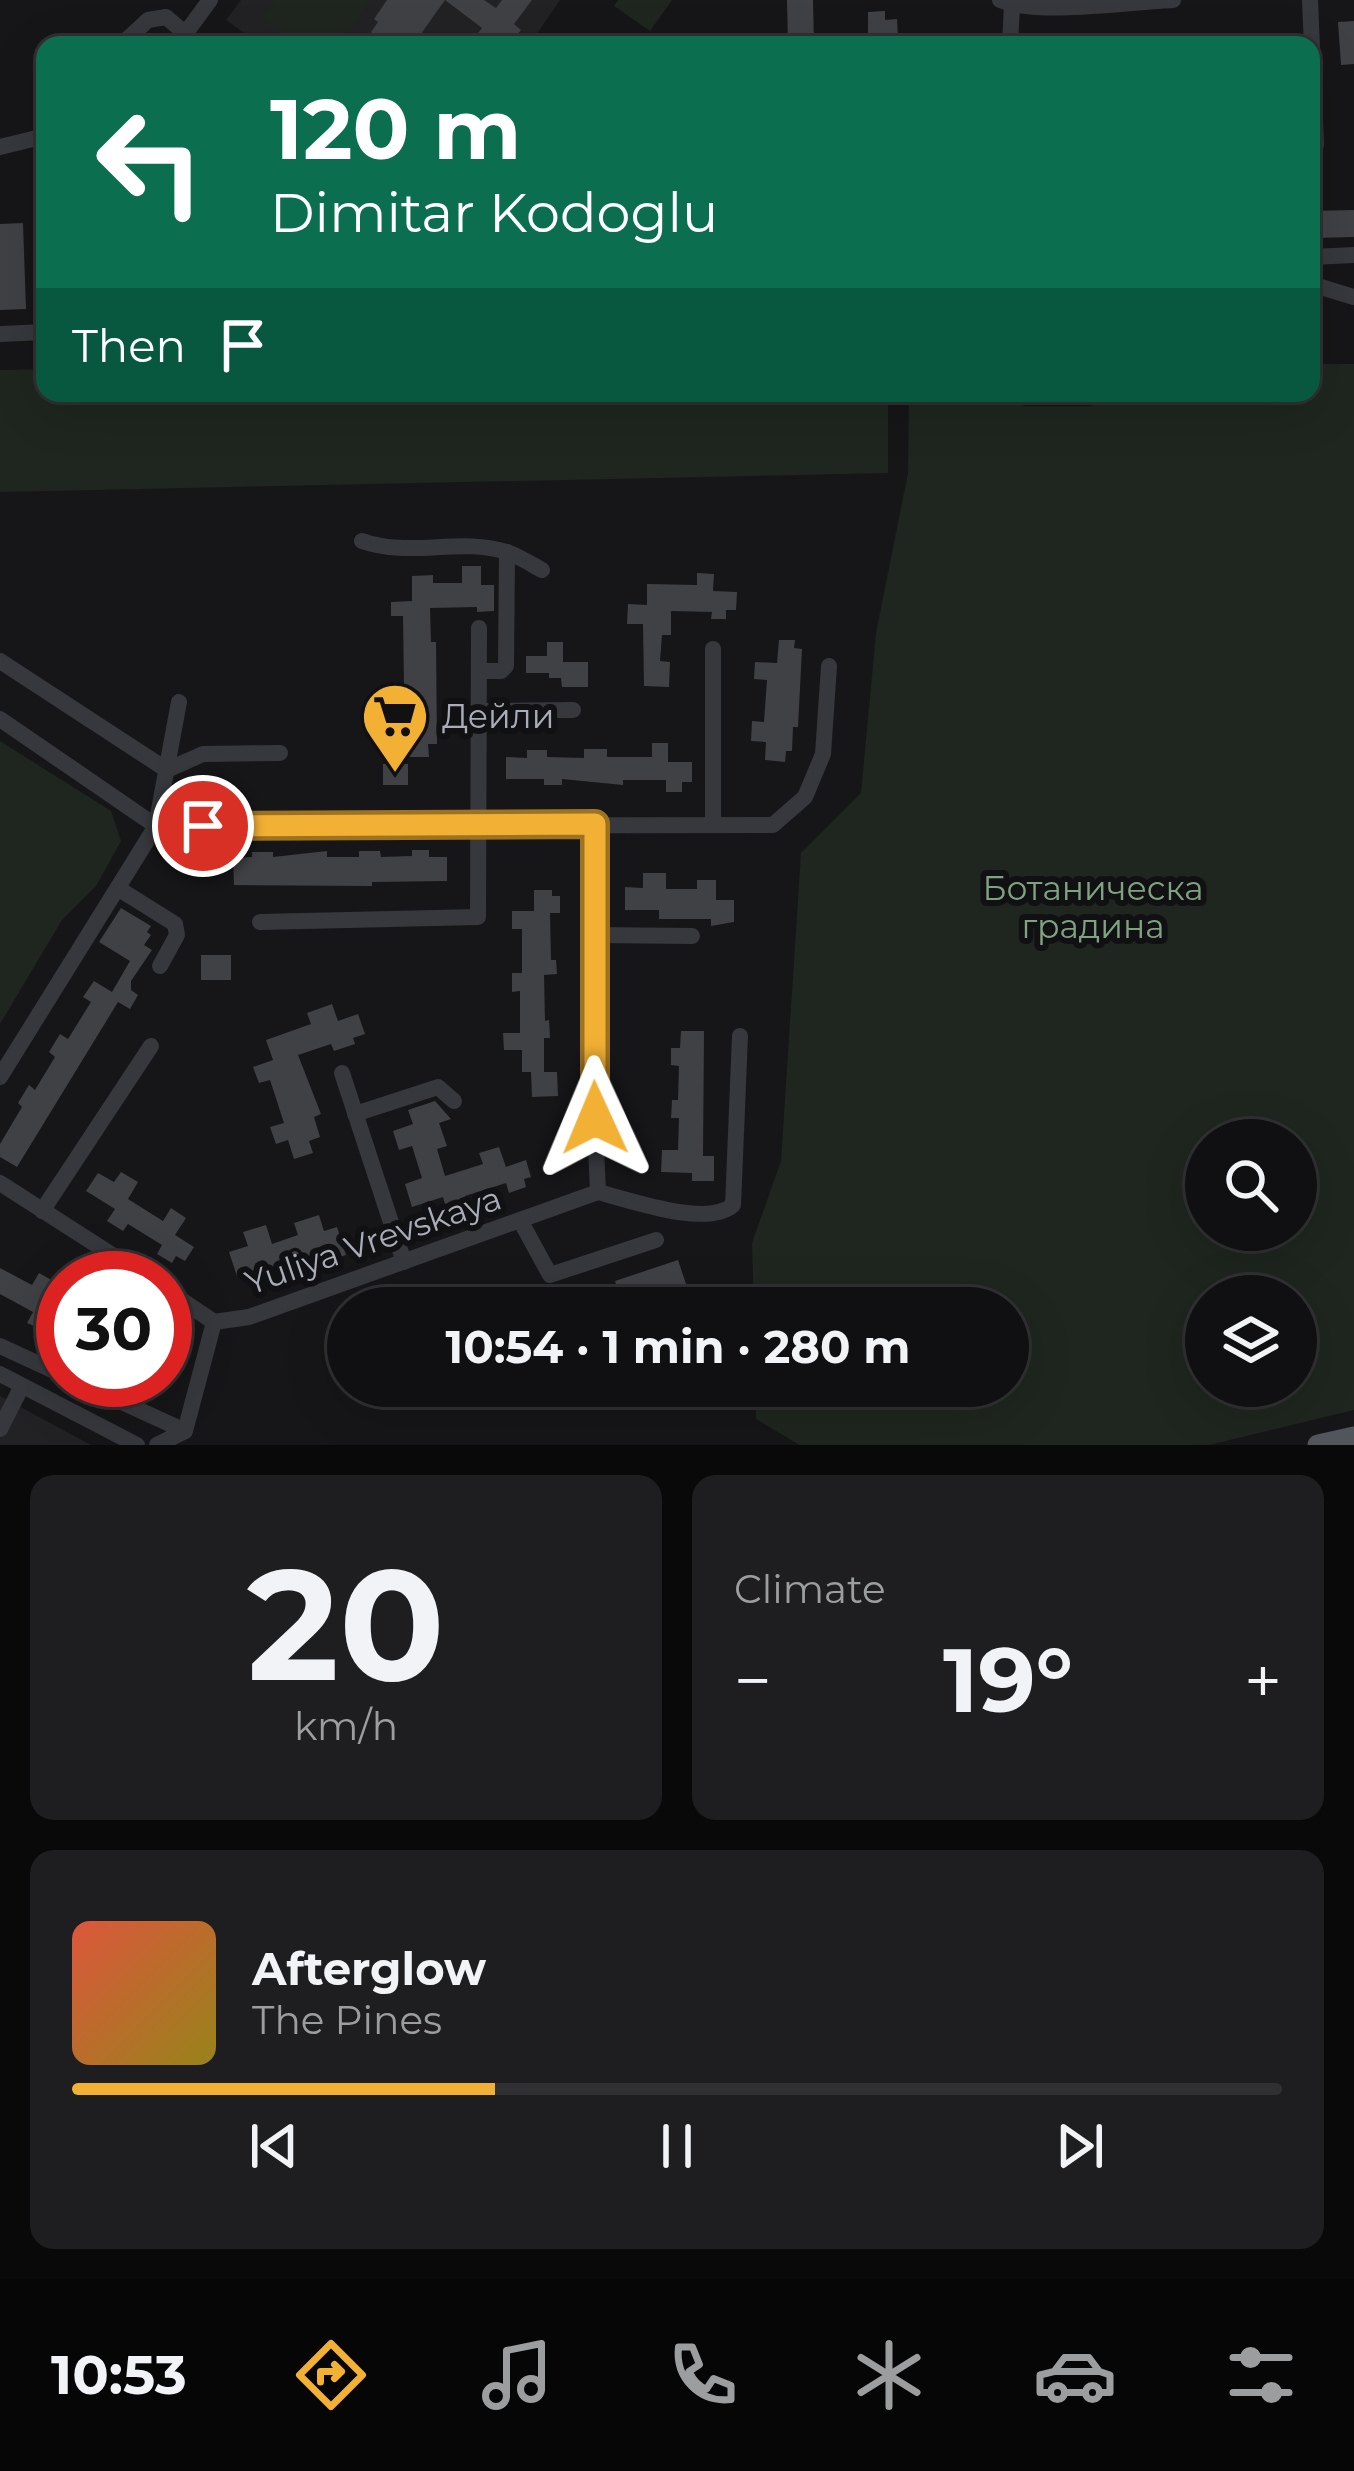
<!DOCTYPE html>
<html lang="en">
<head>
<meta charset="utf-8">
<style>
  :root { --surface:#101012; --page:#1e1e20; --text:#f1f3f6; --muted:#9c9d9f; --line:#303032; --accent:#f2b134 }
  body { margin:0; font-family:Montserrat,sans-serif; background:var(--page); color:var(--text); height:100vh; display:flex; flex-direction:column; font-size:45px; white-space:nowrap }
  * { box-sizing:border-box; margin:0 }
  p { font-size:39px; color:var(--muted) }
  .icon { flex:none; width:66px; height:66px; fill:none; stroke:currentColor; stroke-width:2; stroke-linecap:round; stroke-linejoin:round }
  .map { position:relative; height:1445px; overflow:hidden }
  .details { display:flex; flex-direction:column; gap:30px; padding:30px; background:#09090a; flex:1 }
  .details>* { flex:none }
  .hud { position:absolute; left:36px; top:36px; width:1284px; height:366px; border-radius:24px; box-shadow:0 12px 48px #0002,0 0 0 3px var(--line); background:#0b6e4f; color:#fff; overflow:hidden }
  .fabs { position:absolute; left:1185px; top:1119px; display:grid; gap:24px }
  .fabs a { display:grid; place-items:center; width:132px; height:132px; border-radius:50%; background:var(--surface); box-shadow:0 12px 48px #0002,0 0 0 3px var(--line); font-size:60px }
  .speed { position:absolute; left:36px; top:1251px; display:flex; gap:24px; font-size:60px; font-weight:700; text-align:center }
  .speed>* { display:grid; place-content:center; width:156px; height:156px; border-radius:50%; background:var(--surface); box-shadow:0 12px 48px #0002,0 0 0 3px var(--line); line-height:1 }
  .speed .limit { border:18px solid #d22; background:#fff; color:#111 }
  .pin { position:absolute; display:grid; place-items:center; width:102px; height:102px; color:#fff; margin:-51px; border:6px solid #fff; border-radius:50%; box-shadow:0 3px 12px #0007 }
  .me { position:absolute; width:132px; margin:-66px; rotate:359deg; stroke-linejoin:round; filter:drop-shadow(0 0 9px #0008) }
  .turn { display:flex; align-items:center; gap:42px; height:252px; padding:0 36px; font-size:54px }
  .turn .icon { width:156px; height:156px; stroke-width:2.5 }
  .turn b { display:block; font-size:84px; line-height:102px }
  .then { display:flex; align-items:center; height:114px; padding:0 36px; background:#0003; gap:24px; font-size:45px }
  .big { font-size:90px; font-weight:700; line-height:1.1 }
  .details .tile { flex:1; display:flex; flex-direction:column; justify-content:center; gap:18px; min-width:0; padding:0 42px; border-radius:24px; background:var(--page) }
  .details .dial { align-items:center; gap:0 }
  .dial b { font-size:156px; line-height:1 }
  .song { display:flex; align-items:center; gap:36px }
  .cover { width:144px; height:144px; border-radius:18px; background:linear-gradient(135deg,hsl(10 70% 55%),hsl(50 70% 35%)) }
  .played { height:12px; border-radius:6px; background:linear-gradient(90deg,var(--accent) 35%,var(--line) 35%) }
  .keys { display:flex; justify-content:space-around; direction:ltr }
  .heat { display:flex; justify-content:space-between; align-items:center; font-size:66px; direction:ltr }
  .details .tiles { flex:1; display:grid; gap:30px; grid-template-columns:1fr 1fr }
  .tile:last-child { grid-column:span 2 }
  .trip { position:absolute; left:327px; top:1287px; width:702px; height:120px; border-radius:60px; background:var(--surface); box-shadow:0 12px 48px #0002,0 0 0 3px var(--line); font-weight:700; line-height:120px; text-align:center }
  .tabs { display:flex; height:192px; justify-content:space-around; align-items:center; background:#060607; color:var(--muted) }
  .tabs .icon { width:84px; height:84px }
  .tabs .current { color:var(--accent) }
  .tabs b { font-size:54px; color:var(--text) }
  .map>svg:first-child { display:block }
  .built { fill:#222225 }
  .green { fill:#1e261f; fill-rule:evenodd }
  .building { fill:#404145 }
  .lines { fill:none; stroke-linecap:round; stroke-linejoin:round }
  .minor { stroke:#37383d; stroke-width:16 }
  .major { stroke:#53555c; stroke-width:21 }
  .route-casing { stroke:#9d7322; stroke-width:30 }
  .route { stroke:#f2b134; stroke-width:21 }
  .labels { text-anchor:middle; stroke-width:12; stroke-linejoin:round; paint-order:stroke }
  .poi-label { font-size:33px; fill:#a8adb8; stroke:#111113; text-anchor:start }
  .park-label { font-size:33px; fill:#7fa381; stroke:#111113 }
  .street-label { font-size:33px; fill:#a8adb8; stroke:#111113 }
</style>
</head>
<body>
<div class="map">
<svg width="1354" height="1445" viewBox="0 0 1354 1445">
  <rect width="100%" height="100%" fill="#161618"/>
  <!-- built -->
  <g class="built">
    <polygon points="241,0 560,0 529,45 261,45 226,20"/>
    <polygon points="0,1396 91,1445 0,1445"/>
  </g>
  <!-- green -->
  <g class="green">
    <polygon points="277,0 371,0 337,45 297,45 262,19"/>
    <polygon points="618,0 672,0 650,31 614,6"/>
    <path d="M1311 364H1354V1410L1209 1445H800L756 1419V1386H1008V1308H754L752 1243 781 1161 801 853 861 793 876 633 908 473 909 393H1021L1023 406H1091L1119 393H1311ZM1296 1140V1230H1206V1140ZM1296 1296V1386H1206V1296Z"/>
    <polygon points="45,369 45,393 888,393 888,473 0,492 0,370"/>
    <polygon points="0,741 111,811 121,841 96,886 62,920 0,1024"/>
  </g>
  <!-- building -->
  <g class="building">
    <polygon points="387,0 484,0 496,8 502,0 532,0 514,24 521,30 509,45 485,45 475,37 482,28 445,0 413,45 389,45 371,32 378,22 374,19"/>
    <polygon points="787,0 813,0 814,45 788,45"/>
    <polygon points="885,11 885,20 897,19 898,38 885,38 885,45 868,45 868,12"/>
    <polygon points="1354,21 1354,64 1341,65 1338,22"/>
    <polygon points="1354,210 1354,237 1311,238 1311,211"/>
    <polygon points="23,223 26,309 0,310 0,224"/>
    <polygon points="462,566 481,566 481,585 494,585 494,611 477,612 477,607 430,608 431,642 436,642 437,744 428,744 429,757 405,757 403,616 391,616 391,602 412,601 412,576 433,575 433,583 462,583"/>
    <polygon points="697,573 714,574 713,591 737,592 736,610 726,610 726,619 711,619 712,612 671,611 671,635 662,635 660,661 670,662 669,687 644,686 643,624 627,624 628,604 647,605 647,584 697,585"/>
    <polygon points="779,640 795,640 794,648 802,649 798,727 793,727 792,751 786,751 785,762 765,760 766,742 751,741 752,721 764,722 767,680 754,679 755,662 777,663"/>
    <polygon points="547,642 563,642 563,662 588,662 588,687 562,687 561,678 549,678 549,673 526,673 526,656 547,656"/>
    <polygon points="652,743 668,743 668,762 692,762 692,782 682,782 682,792 666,792 666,780 623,780 623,785 562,779 562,785 544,785 544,779 506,779 506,757 527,758 527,750 547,750 547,757 584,758 584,749 607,749 607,757 652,757"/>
    <rect x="383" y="764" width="25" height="21"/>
    <polygon points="412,850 429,850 429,857 447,857 447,881 372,882 372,886 234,885 233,858 252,857 252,852 273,852 273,857 327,851 327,857 359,857 359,851 380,851 381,857 412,856"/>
    <polygon points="643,873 666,873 666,889 697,889 697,880 716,880 716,900 734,900 734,922 711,926 711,919 659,919 659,910 625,910 625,887 643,888"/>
    <polygon points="534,890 552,890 552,896 560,896 560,913 550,913 551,960 556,960 557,974 544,975 545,1021 549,1020 550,1038 544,1038 544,1072 557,1072 558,1096 532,1097 531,1072 522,1072 522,1050 504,1050 503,1033 520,1033 520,991 512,992 512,973 522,973 522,929 512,929 512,911 534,911"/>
    <polygon points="121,908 151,926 147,932 151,935 144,945 152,950 131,981 131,990 138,995 130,1009 118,1002 17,1167 0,1157 0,1144 22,1107 18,1103 29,1085 35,1090 55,1057 49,1052 60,1034 68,1039 91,1002 83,997 94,981 112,992 130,961 99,942"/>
    <rect x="201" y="955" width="30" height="25"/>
    <polygon points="332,1004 338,1021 358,1014 365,1034 353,1038 355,1044 334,1051 331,1044 298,1055 321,1114 314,1117 320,1137 309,1141 313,1153 294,1159 288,1140 276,1144 270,1127 284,1123 270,1080 259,1083 253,1067 273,1060 266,1040 311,1024 307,1013"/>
    <polygon points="681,1031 704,1031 703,1156 714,1156 714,1181 692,1181 692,1173 661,1172 662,1150 678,1150 679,1118 671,1118 672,1100 678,1100 679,1066 671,1065 671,1048 680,1048"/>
    <polygon points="435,1101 451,1119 439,1123 447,1146 437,1149 445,1176 483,1164 479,1153 499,1147 506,1167 526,1160 531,1177 524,1179 526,1187 509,1193 506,1183 465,1196 466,1202 446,1208 443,1197 412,1207 405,1184 422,1178 412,1146 399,1150 393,1131 413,1124 408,1110"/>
    <polygon points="121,1172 138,1182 128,1199 163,1221 171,1208 186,1218 175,1235 194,1247 185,1261 176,1256 172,1263 157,1254 162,1245 128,1224 123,1231 107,1221 115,1209 86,1191 98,1173 114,1182"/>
    <polygon points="319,1215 324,1231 337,1227 346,1255 323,1262 321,1254 270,1271 268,1266 237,1276 229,1252 248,1246 243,1232 266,1225 272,1244 298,1235 294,1223"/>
    <polygon points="678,1260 694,1308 624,1308 615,1281"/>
    <polygon points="0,1268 32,1285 39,1273 55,1282 46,1298 63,1307 63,1339 27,1323 33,1312 0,1294"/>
    <polygon points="656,1386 714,1386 714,1389 662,1406"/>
  </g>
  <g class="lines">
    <!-- minor -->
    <g class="minor">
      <path d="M1000 0C1038 16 1129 2 1173 0"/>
      <polyline points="1310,0 1316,145 1311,154"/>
      <polyline points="121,45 148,20 166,17 186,34"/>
      <polyline points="177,45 210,0"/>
      <polyline points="1010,45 1012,5"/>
      <polyline points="0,147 45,136"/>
      <polyline points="1311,257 1354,255"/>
      <polyline points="1311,284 1354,297"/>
      <polyline points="0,334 45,332"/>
      <path d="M362 541C410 558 460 537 507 552 519 556 531 564 542 570"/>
      <polyline points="0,661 167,770 203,754 280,753"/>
      <polyline points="479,671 501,671 506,666 507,552"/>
      <polyline points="479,711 573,710"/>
      <polyline points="0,719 156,826 773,825 805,797 823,754 829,666"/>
      <polyline points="713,824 713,649"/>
      <polyline points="119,889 175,924 177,935 160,966"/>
      <polyline points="260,922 478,917 479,628"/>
      <polyline points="594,935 692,936"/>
      <polyline points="342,1073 404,1262"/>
      <polyline points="0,1077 156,826 179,702"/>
      <polyline points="355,1114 438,1087 454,1101"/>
      <polyline points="0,1183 148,1278"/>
      <path d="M598 1192C630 1200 707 1228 733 1205L740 1036"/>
      <polyline points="42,1211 151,1046"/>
      <polyline points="520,1220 550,1275 656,1240"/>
      <polyline points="165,1289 214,1322 249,1317 598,1192 593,1081 595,824"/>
      <polyline points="0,1346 63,1375"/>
      <polyline points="0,1374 137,1445"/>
      <polyline points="74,1380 185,1431"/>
      <polyline points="0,1429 22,1386"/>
      <polyline points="157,1445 185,1431 214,1322"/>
    </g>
    <!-- major -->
    <polyline class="major" points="1318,1445 1354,1437"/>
  </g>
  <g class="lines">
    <defs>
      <polyline id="route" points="203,826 595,824 595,1118"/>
    </defs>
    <!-- route casing -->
    <use href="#route" class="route-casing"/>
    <!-- route -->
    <use href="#route" class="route"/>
  </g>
  <!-- icons -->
  <defs>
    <symbol id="supermarket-pin" viewBox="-11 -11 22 30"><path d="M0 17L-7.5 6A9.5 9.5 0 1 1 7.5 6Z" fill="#f2b134" stroke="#111113"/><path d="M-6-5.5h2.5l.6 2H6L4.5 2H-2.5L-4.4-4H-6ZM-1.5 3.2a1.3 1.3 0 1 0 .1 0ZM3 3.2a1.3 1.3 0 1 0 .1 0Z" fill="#111"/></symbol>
  </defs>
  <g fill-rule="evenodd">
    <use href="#supermarket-pin" x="357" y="678" width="76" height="104"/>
  </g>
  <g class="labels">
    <!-- poi labels -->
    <g class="poi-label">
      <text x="442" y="728">Дейли</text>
    </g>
    <!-- park labels -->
    <g class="park-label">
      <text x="1093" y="900">Ботаническа<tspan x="1093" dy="38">градина</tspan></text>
    </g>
    <!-- street labels -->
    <g class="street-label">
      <text transform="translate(373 1240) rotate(-19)" y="12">Yuliya Vrevskaya</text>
    </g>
  </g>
</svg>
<div class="fabs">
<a><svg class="icon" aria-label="search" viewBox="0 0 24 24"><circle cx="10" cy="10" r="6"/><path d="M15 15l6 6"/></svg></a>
<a><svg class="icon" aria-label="layers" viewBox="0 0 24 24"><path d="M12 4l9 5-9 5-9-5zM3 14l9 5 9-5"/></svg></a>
</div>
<div class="speed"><div class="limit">30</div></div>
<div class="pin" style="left:203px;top:826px;background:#d93025"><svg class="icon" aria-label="arrive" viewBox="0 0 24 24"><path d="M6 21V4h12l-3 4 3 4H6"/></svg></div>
<svg class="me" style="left:595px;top:1118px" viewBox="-20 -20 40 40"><path d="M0-17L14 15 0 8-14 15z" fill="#f2b134" stroke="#fff" stroke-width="4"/></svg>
<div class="trip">10:54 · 1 min · 280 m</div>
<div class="hud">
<div class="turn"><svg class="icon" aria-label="left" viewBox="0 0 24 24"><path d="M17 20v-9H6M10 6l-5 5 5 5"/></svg><div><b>120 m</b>Dimitar Kodoglu</div></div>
<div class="then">Then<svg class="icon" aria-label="arrive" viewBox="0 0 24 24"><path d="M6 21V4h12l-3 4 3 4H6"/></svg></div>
</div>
</div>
<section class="details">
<div class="tiles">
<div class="tile dial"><b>20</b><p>km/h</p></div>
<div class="tile"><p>Climate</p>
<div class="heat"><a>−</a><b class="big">19°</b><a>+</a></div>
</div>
<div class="tile">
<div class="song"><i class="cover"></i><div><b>Afterglow</b><p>The Pines</p></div></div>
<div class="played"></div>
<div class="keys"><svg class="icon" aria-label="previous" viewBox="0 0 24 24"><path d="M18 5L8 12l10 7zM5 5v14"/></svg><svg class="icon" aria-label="pause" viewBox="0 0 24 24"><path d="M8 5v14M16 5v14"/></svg><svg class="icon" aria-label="next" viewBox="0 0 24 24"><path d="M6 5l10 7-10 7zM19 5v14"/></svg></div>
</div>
</div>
</section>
<nav class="tabs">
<b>10:53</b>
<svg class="icon current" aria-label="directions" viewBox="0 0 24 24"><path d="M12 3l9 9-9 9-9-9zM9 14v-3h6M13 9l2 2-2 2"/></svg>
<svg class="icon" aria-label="music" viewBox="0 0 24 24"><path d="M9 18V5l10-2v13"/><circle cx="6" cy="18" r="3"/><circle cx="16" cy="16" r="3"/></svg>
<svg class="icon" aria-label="phone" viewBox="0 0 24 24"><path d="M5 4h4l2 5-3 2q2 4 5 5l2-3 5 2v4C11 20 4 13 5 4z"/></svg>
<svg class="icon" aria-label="climate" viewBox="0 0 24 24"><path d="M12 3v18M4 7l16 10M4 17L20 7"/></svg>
<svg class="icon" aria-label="car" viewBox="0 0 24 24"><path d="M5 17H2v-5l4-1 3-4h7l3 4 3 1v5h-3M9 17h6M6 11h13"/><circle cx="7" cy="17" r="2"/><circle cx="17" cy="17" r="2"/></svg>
<svg class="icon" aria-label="filters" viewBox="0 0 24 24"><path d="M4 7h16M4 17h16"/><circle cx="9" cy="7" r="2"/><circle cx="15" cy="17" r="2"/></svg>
</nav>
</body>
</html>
